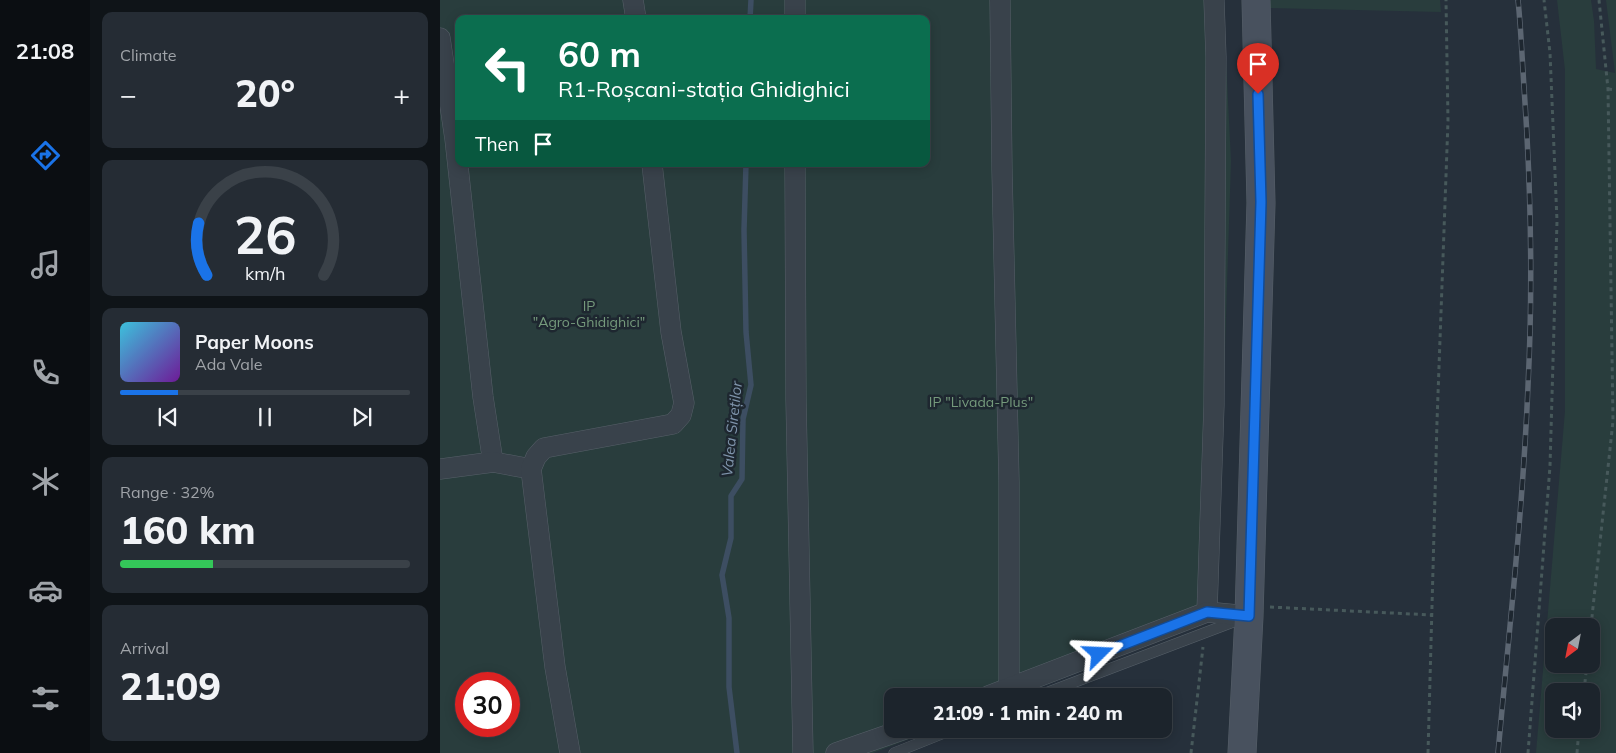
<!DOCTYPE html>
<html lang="en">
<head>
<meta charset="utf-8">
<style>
  :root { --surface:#1c242c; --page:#252c34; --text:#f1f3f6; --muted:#a0a4a9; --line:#3a4148; --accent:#1a73e8 }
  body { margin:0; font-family:Mulish,sans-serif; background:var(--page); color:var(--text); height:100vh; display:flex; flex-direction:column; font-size:19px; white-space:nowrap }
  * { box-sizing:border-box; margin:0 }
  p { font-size:16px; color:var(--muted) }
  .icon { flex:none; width:28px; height:28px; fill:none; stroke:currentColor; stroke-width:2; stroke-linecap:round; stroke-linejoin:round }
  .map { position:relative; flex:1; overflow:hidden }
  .drawer { display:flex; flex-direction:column; gap:12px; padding:12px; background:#0f1418; width:350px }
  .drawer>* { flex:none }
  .top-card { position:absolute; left:15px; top:15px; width:475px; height:152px; border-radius:10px; box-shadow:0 2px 12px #0003,0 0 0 1px var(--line); background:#0b6e4f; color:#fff; overflow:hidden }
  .needle { width:32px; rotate:212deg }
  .tools { position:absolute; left:1105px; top:618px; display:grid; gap:10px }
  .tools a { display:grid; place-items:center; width:55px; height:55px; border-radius:10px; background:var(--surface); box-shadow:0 2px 12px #0003,0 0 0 1px var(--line); font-size:25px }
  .speed { position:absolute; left:15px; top:672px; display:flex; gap:10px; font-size:25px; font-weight:700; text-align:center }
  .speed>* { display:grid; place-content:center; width:65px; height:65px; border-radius:50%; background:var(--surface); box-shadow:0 2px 12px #0003,0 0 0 1px var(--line); line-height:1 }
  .speed .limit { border:8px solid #d22; background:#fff; color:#111 }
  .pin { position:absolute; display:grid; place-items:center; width:42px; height:42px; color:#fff; margin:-51px -21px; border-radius:50% 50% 50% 0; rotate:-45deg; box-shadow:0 0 5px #0007 }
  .pin .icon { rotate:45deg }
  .me { position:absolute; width:55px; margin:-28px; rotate:69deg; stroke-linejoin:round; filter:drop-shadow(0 0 4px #0008) }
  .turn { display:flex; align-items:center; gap:18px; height:105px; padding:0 20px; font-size:22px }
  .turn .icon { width:65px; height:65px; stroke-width:2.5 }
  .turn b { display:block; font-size:35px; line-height:42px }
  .then { display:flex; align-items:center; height:48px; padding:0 20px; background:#0003; gap:10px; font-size:19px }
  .big { font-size:38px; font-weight:800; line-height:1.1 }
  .drawer .card { flex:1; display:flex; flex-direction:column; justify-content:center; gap:8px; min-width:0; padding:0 18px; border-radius:10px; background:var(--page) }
  .drawer .dial { align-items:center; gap:0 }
  .dial svg { height:130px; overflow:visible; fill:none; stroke:var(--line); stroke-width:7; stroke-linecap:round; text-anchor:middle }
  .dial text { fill:var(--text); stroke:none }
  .song { display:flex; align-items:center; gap:15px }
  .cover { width:60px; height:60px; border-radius:8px; background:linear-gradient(135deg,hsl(190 70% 55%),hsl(280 70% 35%)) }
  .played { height:5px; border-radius:2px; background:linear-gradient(90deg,var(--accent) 20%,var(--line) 20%) }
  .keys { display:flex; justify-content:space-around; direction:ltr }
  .heat { display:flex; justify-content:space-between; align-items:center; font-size:28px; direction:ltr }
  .charge { height:8px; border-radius:4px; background:linear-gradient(90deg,#34c759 32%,var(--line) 0) }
  .trip { position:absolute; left:444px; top:688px; width:288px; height:50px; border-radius:10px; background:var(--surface); box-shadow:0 2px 12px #0003,0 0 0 1px var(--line); font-weight:800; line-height:50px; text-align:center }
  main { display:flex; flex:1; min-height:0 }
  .menu { display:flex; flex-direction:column; width:90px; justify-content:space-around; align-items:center; background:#0b0e12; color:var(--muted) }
  .menu .icon { width:35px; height:35px }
  .menu .on { color:var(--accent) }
  .menu b { font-size:22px; color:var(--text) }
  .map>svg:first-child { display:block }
  .green { fill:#293d3d; fill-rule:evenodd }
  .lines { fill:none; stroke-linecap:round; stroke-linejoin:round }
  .stream { stroke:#3d4e62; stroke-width:5.5 }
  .lane-casing { stroke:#576069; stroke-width:11 }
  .street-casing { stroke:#576069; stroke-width:21 }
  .secondary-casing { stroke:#576069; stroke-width:29 }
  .path { stroke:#47595b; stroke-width:3; stroke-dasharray:4 4; stroke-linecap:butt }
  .lane { stroke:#39424b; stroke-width:10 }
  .street { stroke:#39424b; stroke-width:20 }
  .secondary { stroke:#48515e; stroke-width:28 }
  .rail-casing { stroke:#5c6672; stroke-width:5.5 }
  .rail { stroke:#1e2730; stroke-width:4; stroke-dasharray:11; stroke-linecap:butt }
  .route-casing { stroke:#114b97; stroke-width:12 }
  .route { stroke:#1a73e8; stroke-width:9 }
  .labels { text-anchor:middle; stroke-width:5; stroke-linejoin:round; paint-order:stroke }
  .park-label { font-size:14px; fill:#759a7c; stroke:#1e2730 }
  .water-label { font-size:15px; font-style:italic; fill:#7f94ab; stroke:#1e2730 }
</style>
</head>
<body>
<main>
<nav class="menu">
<b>21:08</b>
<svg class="icon on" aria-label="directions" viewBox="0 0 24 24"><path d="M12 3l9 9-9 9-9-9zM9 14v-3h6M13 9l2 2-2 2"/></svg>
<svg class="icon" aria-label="music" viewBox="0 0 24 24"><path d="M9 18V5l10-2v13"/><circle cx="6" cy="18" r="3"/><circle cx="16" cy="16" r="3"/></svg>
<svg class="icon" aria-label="phone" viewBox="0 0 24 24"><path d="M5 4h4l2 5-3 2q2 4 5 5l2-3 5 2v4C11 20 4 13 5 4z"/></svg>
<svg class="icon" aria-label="climate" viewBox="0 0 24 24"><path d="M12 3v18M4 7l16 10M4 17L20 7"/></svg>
<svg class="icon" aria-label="car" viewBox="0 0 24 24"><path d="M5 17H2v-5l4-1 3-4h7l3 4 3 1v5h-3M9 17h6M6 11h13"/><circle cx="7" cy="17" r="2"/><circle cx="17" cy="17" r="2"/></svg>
<svg class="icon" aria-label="filters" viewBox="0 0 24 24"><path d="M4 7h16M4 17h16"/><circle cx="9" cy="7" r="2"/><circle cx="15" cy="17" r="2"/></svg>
</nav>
<section class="drawer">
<div class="card"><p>Climate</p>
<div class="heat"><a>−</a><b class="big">20°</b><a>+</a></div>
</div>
<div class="card dial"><svg viewBox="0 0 100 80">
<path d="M14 69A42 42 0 1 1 86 69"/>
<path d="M14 69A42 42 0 0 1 9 37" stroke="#1a73e8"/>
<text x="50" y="56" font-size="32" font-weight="700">26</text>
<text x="50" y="72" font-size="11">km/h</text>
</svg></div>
<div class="card">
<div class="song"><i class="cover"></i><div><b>Paper Moons</b><p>Ada Vale</p></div></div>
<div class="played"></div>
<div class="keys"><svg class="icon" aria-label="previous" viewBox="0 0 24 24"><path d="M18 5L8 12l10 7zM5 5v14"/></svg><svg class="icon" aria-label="pause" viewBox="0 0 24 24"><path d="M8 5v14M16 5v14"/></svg><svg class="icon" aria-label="next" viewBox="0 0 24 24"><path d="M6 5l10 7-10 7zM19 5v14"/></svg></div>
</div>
<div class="card"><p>Range · 32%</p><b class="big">160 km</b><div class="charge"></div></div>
<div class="card"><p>Arrival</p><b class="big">21:09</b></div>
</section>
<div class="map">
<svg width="1176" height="753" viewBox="0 0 1176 753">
  <rect width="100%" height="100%" fill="#26303b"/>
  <!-- green -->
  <g class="green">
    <path d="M0 0H783L791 161 777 599 774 619 578 696H452V729H495L433 753H0ZM19 19H486V164H19ZM26 684H69V726H26Z"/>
    <polygon points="831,0 1000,0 1001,12 829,8"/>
    <path d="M1117 0H1151L1154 21 1156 69 1175 73 1166 0H1176V753H1096L1125 411V70ZM1151 626V664H1114V626ZM1151 691V729H1114V691Z"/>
  </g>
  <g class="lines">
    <!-- stream -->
    <g class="stream">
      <polyline points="310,19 311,0"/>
      <polyline points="297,753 289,687 289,618 282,575 291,538 291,496 302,479 303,419 311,385 306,332 304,230 306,164"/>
    </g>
    <defs>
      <g id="lane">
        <polyline points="598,696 801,619"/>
        <polyline points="454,753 514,729"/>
      </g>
      <g id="street">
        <polyline points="193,0 196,19"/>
        <polyline points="560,0 562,169 569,482 569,688"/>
        <polyline points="355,19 355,0"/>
        <polyline points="0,38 15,139 43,397 53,462"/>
        <polyline points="355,164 356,399 363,753"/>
        <polyline points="0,469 53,462 91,469"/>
        <polyline points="767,612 774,405 776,57 774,0"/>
        <polyline points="548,696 767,612 809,616"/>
        <polyline points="130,753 115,667 91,469 96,457 104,448 233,424 241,415 244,403 231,332 212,164"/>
        <polyline points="396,753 465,729"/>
      </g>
      <polyline id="secondary" points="802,753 809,616 821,203 816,0"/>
    </defs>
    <!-- lane casing -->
    <use href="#lane" class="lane-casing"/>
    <!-- street casing -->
    <use href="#street" class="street-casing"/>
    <!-- secondary casing -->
    <use href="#secondary" class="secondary-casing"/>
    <!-- path -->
    <g class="path">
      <polyline points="1168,89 1176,90"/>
      <polyline points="830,607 992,615"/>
      <polyline points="1151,626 1173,421 1168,89 1159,0"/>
      <polyline points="1144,691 1147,664"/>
      <polyline points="751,753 763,647"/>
      <polyline points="988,753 997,422 1008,121 1006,0"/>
      <polyline points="1088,753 1110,466 1117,221 1110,53 1104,0"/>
      <polyline points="1137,753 1139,729"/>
    </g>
    <!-- lane -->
    <use href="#lane" class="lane"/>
    <!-- street -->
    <use href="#street" class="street"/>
    <!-- secondary -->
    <use href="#secondary" class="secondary"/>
    <defs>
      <path id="rail" d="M1058 753C1069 631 1083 509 1088 386 1093 286 1091 187 1084 87 1082 58 1081 29 1078 0"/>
    </defs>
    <!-- rail casing -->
    <use href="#rail" class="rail-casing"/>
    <!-- rail -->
    <use href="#rail" class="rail"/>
  </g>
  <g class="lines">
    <defs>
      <polyline id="route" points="659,654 767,612 809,616 821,202 818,94"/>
    </defs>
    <!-- route casing -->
    <use href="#route" class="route-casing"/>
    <!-- route -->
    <use href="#route" class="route"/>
  </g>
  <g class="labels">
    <!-- park labels -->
    <g class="park-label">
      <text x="149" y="311">IP<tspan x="149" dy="16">"Agro-Ghidighici"</tspan></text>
      <text x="541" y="407">IP "Livada-Plus"</text>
    </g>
    <!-- water labels -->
    <g class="water-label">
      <text transform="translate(292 429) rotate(-84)" y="5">Valea Sireților</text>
    </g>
  </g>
</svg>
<div class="tools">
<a><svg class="needle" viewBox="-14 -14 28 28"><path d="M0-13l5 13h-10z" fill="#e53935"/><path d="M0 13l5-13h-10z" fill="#a0a4a9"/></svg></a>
<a><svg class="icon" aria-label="sound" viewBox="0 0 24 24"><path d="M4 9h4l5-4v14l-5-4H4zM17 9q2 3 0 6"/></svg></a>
</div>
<div class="speed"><div class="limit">30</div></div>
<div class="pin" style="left:818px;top:94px;background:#d93025"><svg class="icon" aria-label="arrive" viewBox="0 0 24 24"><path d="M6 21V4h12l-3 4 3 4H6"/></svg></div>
<svg class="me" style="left:659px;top:654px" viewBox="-20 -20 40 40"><path d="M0-17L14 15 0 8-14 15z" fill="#1a73e8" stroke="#fff" stroke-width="4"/></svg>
<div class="trip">21:09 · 1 min · 240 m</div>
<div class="top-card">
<div class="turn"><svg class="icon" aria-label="left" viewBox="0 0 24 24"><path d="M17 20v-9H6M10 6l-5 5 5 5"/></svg><div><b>60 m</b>R1-Roșcani-stația Ghidighici</div></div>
<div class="then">Then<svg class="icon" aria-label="arrive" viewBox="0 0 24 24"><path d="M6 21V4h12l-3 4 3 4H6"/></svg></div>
</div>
</div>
</main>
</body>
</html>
